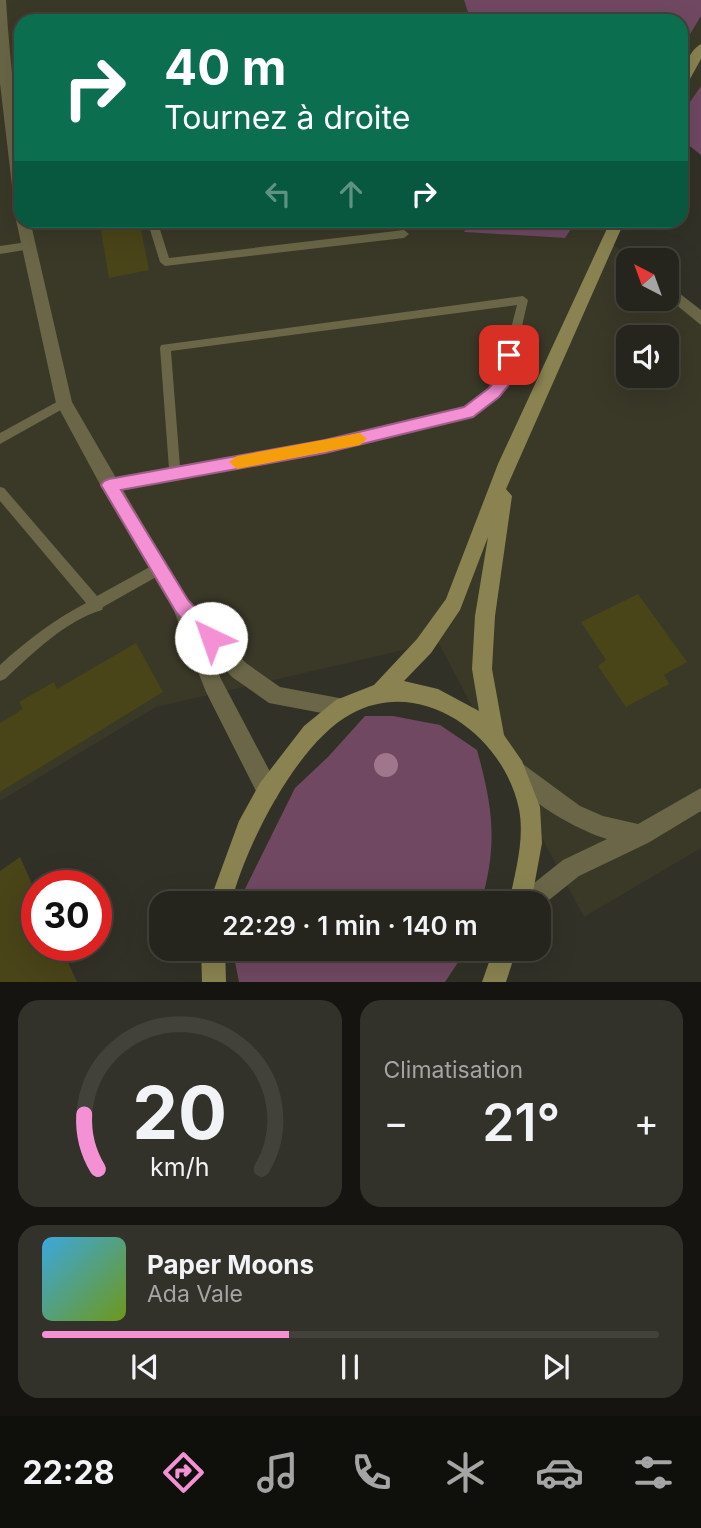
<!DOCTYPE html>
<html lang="fr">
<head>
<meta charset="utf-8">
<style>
  :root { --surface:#26251d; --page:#32312a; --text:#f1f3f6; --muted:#a4a5a4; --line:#42423b; --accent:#f491d4 }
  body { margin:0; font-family:Inter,sans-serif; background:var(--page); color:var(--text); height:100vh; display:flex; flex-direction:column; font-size:26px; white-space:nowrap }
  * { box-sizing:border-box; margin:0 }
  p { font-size:23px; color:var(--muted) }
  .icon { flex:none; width:38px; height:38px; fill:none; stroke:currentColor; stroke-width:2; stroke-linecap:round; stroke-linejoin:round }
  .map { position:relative; height:982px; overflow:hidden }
  .panel { display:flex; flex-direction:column; gap:18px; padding:18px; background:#151410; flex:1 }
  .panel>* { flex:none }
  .hud { position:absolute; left:14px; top:14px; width:674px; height:214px; border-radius:21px; box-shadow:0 7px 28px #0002,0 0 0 2px var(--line); background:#0b6e4f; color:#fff; overflow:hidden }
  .needle { width:46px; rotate:319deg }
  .fabs { position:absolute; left:616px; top:248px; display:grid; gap:14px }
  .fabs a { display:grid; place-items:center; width:63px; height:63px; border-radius:14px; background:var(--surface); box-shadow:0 7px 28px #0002,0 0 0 2px var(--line); font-size:35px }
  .speed { position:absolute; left:21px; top:870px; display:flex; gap:14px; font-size:35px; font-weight:700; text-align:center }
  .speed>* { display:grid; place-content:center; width:91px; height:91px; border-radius:50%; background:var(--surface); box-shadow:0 7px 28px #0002,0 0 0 2px var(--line); line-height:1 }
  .speed .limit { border:10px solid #d22; background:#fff; color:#111 }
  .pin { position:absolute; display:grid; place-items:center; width:60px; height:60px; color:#fff; margin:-30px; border-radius:14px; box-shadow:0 4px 10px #0006 }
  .me { position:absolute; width:77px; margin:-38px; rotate:318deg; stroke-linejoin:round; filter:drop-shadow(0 0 5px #0008) }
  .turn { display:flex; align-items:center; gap:24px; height:147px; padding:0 35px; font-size:32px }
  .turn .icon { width:91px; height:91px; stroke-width:2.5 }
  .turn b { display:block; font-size:49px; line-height:60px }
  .lanes { display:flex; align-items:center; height:66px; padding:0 35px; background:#0003; justify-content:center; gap:35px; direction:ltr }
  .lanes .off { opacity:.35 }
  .big { font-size:52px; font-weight:600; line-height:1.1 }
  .panel .card { flex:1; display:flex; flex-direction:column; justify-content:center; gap:10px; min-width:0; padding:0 24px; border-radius:21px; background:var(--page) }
  .panel .dial { align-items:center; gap:0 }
  .dial svg { height:182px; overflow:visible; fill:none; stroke:var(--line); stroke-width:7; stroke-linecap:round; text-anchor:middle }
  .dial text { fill:var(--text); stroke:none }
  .song { display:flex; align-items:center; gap:21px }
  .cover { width:84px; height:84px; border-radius:10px; background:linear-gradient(135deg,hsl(200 70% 55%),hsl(80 70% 35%)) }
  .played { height:7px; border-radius:4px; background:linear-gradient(90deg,var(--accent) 40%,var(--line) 40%) }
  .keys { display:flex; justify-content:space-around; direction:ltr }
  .heat { display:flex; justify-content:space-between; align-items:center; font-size:38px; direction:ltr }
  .panel .tiles { flex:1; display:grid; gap:18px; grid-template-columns:1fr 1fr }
  .card:last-child { grid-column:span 2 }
  .trip { position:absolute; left:149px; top:891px; width:402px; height:70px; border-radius:21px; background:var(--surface); box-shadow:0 7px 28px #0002,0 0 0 2px var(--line); font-weight:600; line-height:70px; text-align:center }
  .tab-bar { display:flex; height:112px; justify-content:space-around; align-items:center; background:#0f0f0c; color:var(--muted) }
  .tab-bar .icon { width:49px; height:49px }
  .tab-bar .current { color:var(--accent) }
  .tab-bar b { font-size:32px; color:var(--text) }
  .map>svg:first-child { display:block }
  .built { fill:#3a3827; fill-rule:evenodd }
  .green { fill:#704862 }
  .building { fill:#4a4419 }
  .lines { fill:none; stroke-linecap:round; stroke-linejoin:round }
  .lane { fill:#6a6647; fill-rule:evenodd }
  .street { fill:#6a6647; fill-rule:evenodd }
  .secondary { fill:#8a8351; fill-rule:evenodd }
  .tree { fill:#9f768c }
  .route { fill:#f491d4; stroke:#9f5e8a; stroke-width:2 }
  .slow { fill:#f59e0b }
</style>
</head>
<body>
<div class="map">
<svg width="701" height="982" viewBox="0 0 701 982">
  <rect width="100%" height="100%" fill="#323127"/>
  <!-- built -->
  <g class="built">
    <path d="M0 0H464L471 21H21V220H472L465 232 565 238 576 221H621L610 241 632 261H628V299H667V291L701 321V848L584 917 438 642 156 707 0 801ZM628 338H667V376H628Z"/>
    <polygon points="701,16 701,86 681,115 681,49"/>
  </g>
  <!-- green -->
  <g class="green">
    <polygon points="464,0 701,0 701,16 681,49 681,21 471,21"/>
    <polygon points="701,86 701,155 681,139 681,115"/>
    <polygon points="472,221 472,220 576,221 565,238 464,232"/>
    <path d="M365 716H393L440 725 477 750C493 808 498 844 481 903H243L245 889 295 788 328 757Z"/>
    <polygon points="235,949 235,948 467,949 445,982 239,982 234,957"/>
  </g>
  <!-- building -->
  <g class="building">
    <polygon points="125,220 139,220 149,270 109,278 100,225"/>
    <polygon points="638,594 687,662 664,675 669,684 626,707 598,666 606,660 581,622"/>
    <polygon points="136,643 163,692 0,792 0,723 23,709 19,702 54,682 57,689"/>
    <polygon points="20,857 37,895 37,945 60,945 77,982 0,982 0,871"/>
  </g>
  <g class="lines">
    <!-- lane -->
    <g class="lane">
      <polygon points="147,220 157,220 169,258 404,230 409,234 404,238 165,266 160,262"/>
      <polygon points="27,242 32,246 31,249 0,254 0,246"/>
      <path d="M523 296 528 300 509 382 498 396 472 416 325 452 109 490 105 489 103 485 105 481 109 480 169 469 160 348 161 345ZM517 305 498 380 490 390 465 409 325 442 180 467 171 351Z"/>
      <polygon points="64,398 70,403 68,406 0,444 0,433"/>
      <path d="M0 487 4 488 97 596 155 564 160 562 165 564 166 568 165 572 103 607 102 610C65 621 33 653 5 679L0 681V665C27 640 54 620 86 603L0 501Z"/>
    </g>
    <!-- street -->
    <g class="street">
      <path d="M0 0H6C10 70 21 138 21 208L14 203 0 83Z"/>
      <polygon points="21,216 21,220 30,220 72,402 192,609 198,611 246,663 280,687 350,700 353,707 350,714 343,717 269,703 232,677 210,652 221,679 276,783 279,791 276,799 268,802 260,799 206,692 174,611 103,490 56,403 16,220"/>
      <polygon points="679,293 701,310 701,325 674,303 671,299"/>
      <path d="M516 759 580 806 603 816 638 824 701 788V811L648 843 579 876 539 908V903H516L519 895 563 860 607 839C579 831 517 797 506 769L509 762Z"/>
    </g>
    <!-- secondary -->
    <g class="secondary">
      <path d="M701 44V59L685 88 681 89C681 74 687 52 701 44Z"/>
      <path d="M611 220H625L506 489 512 496 495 616 492 669 504 735 522 761 540 807 542 843 531 903H509C515 872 525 840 519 809 504 736 422 675 351 714 297 743 246 845 231 903H209L239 821 260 783 304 726 336 700 374 685 417 639 446 599 498 464ZM488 537 475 616 472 669 479 711 438 689 404 681 431 653 460 610Z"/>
      <polygon points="201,948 225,948 226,982 202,982"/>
      <polygon points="494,948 517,948 506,982 482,982"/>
    </g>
  </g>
  <!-- trees -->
  <circle class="tree" cx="386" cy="765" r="12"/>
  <!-- route -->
  <polygon class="route" points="509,349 517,355 508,386 499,397 473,417 325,453 121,490 188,600 217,632 219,638 217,644 211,646 204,644 176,612 101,485 104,481 109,479 325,440 464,407 489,388 496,380 502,355"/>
  <!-- slow -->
  <polygon class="slow" points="360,433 367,439 360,445 237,469 229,462 237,456"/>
</svg>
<div class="fabs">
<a><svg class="needle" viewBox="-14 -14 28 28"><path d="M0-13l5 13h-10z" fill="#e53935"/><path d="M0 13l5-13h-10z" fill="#a4a5a4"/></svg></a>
<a><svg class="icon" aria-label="sound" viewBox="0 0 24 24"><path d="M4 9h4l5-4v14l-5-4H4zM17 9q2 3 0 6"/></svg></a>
</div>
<div class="speed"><div class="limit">30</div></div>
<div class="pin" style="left:509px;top:355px;background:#d93025"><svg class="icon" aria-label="arrive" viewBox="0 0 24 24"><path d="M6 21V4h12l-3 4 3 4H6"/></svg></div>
<svg class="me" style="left:211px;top:638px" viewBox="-20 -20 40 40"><circle r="19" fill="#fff"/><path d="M0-13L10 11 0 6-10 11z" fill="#f491d4"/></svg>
<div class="trip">22:29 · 1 min · 140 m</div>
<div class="hud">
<div class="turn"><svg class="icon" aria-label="right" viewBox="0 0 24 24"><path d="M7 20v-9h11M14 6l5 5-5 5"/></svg><div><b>40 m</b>Tournez à droite</div></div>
<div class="lanes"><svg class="icon off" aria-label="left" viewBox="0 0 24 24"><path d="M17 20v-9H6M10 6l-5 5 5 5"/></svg><svg class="icon off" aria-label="ahead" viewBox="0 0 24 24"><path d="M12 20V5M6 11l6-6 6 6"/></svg><svg class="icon" aria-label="right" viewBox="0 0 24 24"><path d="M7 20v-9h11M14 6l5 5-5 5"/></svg></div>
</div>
</div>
<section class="panel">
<div class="tiles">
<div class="card dial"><svg viewBox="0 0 100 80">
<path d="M14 69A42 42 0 1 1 86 69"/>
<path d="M14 69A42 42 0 0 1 8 45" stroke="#f491d4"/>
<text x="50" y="56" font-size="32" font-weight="700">20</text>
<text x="50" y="72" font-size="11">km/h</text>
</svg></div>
<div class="card"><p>Climatisation</p>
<div class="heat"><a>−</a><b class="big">21°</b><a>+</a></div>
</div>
<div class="card">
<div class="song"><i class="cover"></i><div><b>Paper Moons</b><p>Ada Vale</p></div></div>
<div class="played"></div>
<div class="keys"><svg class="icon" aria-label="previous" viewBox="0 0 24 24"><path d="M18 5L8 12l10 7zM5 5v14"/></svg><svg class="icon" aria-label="pause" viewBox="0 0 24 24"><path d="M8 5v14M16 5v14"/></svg><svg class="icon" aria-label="next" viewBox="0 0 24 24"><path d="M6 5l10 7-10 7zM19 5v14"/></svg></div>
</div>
</div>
</section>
<nav class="tab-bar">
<b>22:28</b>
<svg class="icon current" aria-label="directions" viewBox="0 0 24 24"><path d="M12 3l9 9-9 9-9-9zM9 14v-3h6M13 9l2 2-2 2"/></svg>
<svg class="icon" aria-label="music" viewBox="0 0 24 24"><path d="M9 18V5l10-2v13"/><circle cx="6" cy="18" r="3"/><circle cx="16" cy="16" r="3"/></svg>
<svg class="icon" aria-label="phone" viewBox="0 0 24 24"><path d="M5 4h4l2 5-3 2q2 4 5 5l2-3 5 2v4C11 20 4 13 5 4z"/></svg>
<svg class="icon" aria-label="climate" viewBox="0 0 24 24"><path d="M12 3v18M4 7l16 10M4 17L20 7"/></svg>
<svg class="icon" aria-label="car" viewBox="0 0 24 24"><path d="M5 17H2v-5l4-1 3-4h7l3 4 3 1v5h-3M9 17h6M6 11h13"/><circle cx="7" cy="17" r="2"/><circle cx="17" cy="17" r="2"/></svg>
<svg class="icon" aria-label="filters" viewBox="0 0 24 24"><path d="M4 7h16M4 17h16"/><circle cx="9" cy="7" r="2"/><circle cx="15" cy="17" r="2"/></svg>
</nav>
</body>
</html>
